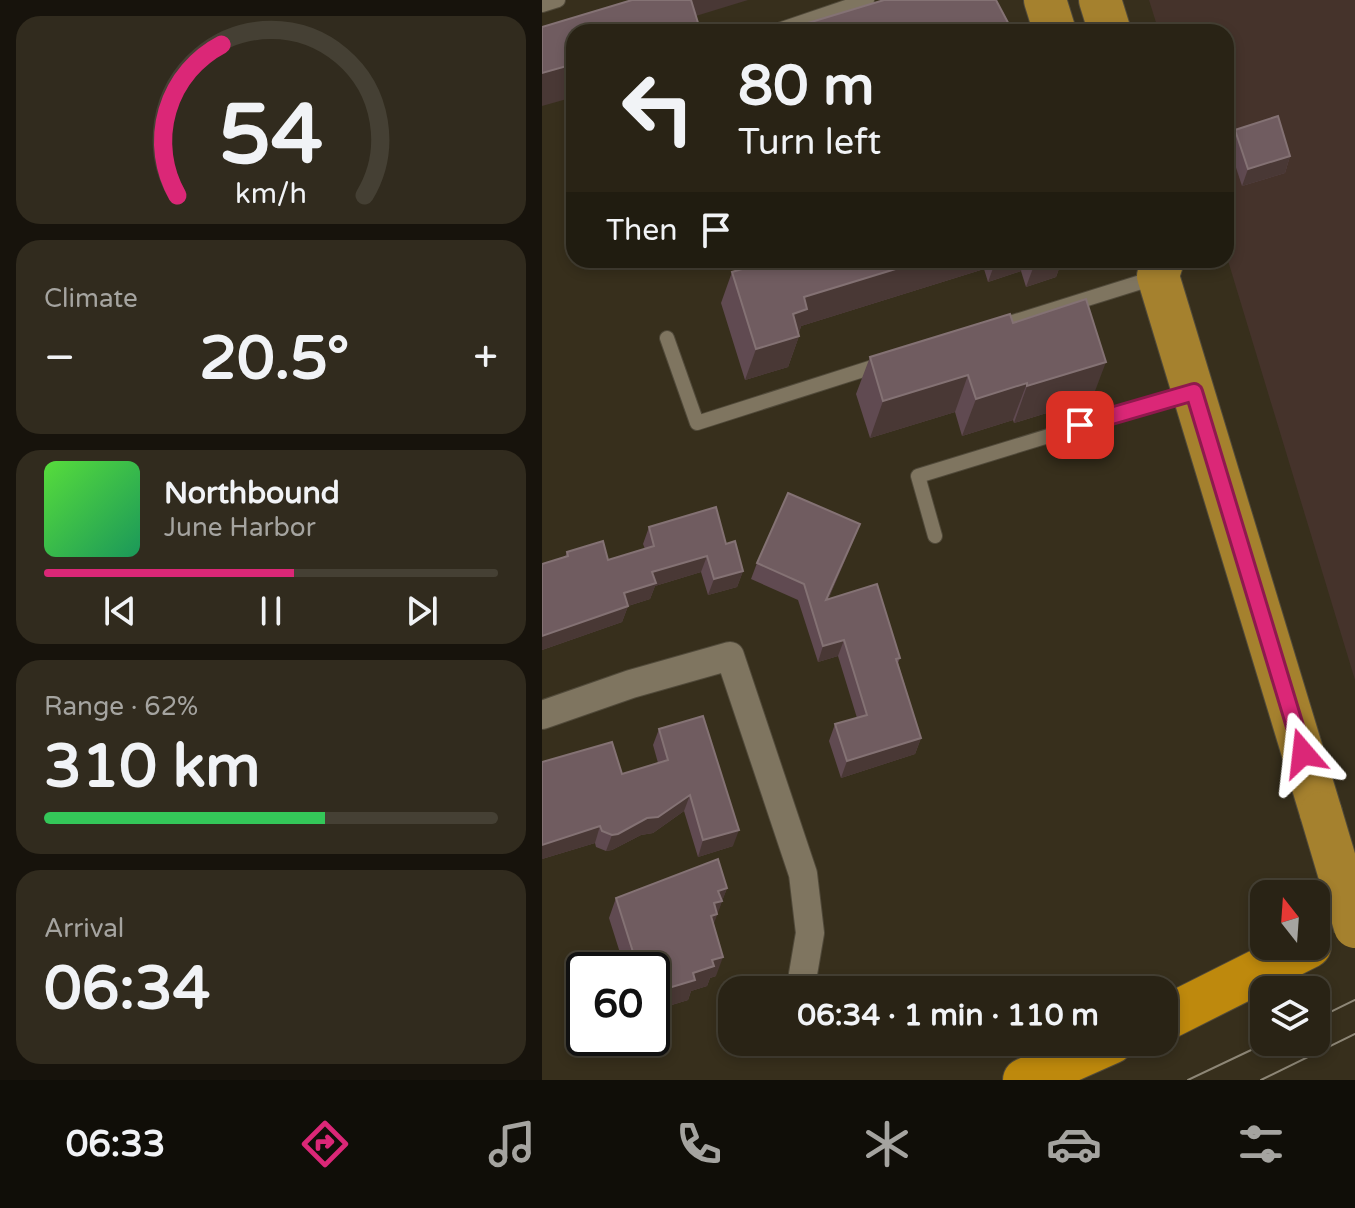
<!DOCTYPE html>
<html lang="en">
<head>
<meta charset="utf-8">
<style>
  :root { --surface:#292315; --page:#312b1e; --text:#f1f3f6; --muted:#a5a4a0; --line:#454034; --accent:#db2777 }
  body { margin:0; font-family:"Varela Round",sans-serif; background:var(--page); color:var(--text); height:100vh; display:flex; flex-direction:column; font-size:30px; white-space:nowrap }
  * { box-sizing:border-box; margin:0 }
  p { font-size:26px; color:var(--muted) }
  .icon { flex:none; width:44px; height:44px; fill:none; stroke:currentColor; stroke-width:2; stroke-linecap:round; stroke-linejoin:round }
  .map { position:relative; flex:1; overflow:hidden }
  .sheet { display:flex; flex-direction:column; gap:16px; padding:16px; background:#17130c; width:542px }
  .sheet>* { flex:none }
  .top-card { position:absolute; left:24px; top:24px; width:668px; height:244px; border-radius:24px; box-shadow:0 4px 12px #0003,0 0 0 2px var(--line); background:#292315; color:var(--text); overflow:hidden }
  .needle { width:52px; rotate:343deg }
  .tools { position:absolute; left:708px; top:880px; display:grid; gap:16px }
  .tools a { display:grid; place-items:center; width:80px; height:80px; border-radius:16px; background:var(--surface); box-shadow:0 4px 12px #0003,0 0 0 2px var(--line); font-size:40px }
  .speed { position:absolute; left:24px; top:952px; display:flex; gap:16px; font-size:40px; font-weight:700; text-align:center }
  .speed>* { display:grid; place-content:center; width:104px; height:104px; border-radius:50%; background:var(--surface); box-shadow:0 4px 12px #0003,0 0 0 2px var(--line); line-height:1 }
  .speed .limit { border:4px solid #111; border-radius:12px; background:#fff; color:#111 }
  .pin { position:absolute; display:grid; place-items:center; width:68px; height:68px; color:#fff; margin:-34px; border-radius:16px; box-shadow:0 4px 12px #0006 }
  .me { position:absolute; width:88px; margin:-44px; rotate:343deg; stroke-linejoin:round; filter:drop-shadow(0 0 6px #0008) }
  .turn { display:flex; align-items:center; gap:28px; height:168px; padding:0 40px; font-size:36px }
  .turn .icon { width:104px; height:104px; stroke-width:2.5 }
  .turn b { display:block; font-size:56px; line-height:68px }
  .then { display:flex; align-items:center; height:76px; padding:0 40px; background:#0003; gap:16px; font-size:30px }
  .big { font-size:60px; font-weight:700; line-height:1.1 }
  .sheet .widget { flex:1; display:flex; flex-direction:column; justify-content:center; gap:12px; min-width:0; padding:0 28px; border-radius:24px; background:var(--page) }
  .sheet .dial { align-items:center; gap:0 }
  .dial svg { height:208px; overflow:visible; fill:none; stroke:var(--line); stroke-width:7; stroke-linecap:round; text-anchor:middle }
  .dial text { fill:var(--text); stroke:none }
  .song { display:flex; align-items:center; gap:24px }
  .cover { width:96px; height:96px; border-radius:12px; background:linear-gradient(135deg,hsl(110 70% 55%),hsl(150 70% 35%)) }
  .played { height:8px; border-radius:4px; background:linear-gradient(90deg,var(--accent) 55%,var(--line) 55%) }
  .keys { display:flex; justify-content:space-around; direction:ltr }
  .heat { display:flex; justify-content:space-between; align-items:center; font-size:44px; direction:ltr }
  .charge { height:12px; border-radius:6px; background:linear-gradient(90deg,#34c759 62%,var(--line) 0) }
  .trip { position:absolute; left:176px; top:976px; width:460px; height:80px; border-radius:24px; background:var(--surface); box-shadow:0 4px 12px #0003,0 0 0 2px var(--line); font-weight:700; line-height:80px; text-align:center }
  .tab-bar { display:flex; height:128px; justify-content:space-around; align-items:center; background:#100e08; color:var(--muted) }
  .tab-bar .icon { width:56px; height:56px }
  .tab-bar .current { color:var(--accent) }
  .tab-bar b { font-size:36px; color:var(--text) }
  main { display:flex; flex:1; min-height:0 }
  .map>svg:first-child { display:block }
  .education { fill:#45332b }
  .lines { fill:none; stroke-linecap:round; stroke-linejoin:round }
  .service-casing { stroke:#514a3a; stroke-width:16 }
  .minor-casing { stroke:#514a3a; stroke-width:30 }
  .primary-casing { stroke:#514a3a; stroke-width:44 }
  .motorway-casing { stroke:#514a3a; stroke-width:46 }
  .service { stroke:#7f7560; stroke-width:14 }
  .minor { stroke:#7f7560; stroke-width:28 }
  .primary { stroke:#a5812e; stroke-width:42 }
  .motorway { stroke:#be890d; stroke-width:44 }
  .tram { stroke:#8e8777; stroke-width:2 }
  .primary-bridge-casing { stroke:#514a3a; stroke-width:44; stroke-linecap:butt }
  .primary-bridge { stroke:#a5812e; stroke-width:42 }
  .wall { fill:#604a51 }
  .shaded-wall { fill:#493835 }
  .building { fill:#705c60; stroke:#847274; stroke-width:2 }
  .route-casing { stroke:#8e194d; stroke-width:20 }
  .route { stroke:#db2777; stroke-width:14 }
</style>
</head>
<body>
<main>
<section class="sheet">
<div class="widget dial"><svg viewBox="0 0 100 80">
<path d="M14 69A42 42 0 1 1 86 69"/>
<path d="M14 69A42 42 0 0 1 31 11" stroke="#db2777"/>
<text x="50" y="56" font-size="32" font-weight="700">54</text>
<text x="50" y="72" font-size="11">km/h</text>
</svg></div>
<div class="widget"><p>Climate</p>
<div class="heat"><a>−</a><b class="big">20.5°</b><a>+</a></div>
</div>
<div class="widget">
<div class="song"><i class="cover"></i><div><b>Northbound</b><p>June Harbor</p></div></div>
<div class="played"></div>
<div class="keys"><svg class="icon" aria-label="previous" viewBox="0 0 24 24"><path d="M18 5L8 12l10 7zM5 5v14"/></svg><svg class="icon" aria-label="pause" viewBox="0 0 24 24"><path d="M8 5v14M16 5v14"/></svg><svg class="icon" aria-label="next" viewBox="0 0 24 24"><path d="M6 5l10 7-10 7zM19 5v14"/></svg></div>
</div>
<div class="widget"><p>Range · 62%</p><b class="big">310 km</b><div class="charge"></div></div>
<div class="widget"><p>Arrival</p><b class="big">06:34</b></div>
</section>
<div class="map">
<svg width="813" height="1080" viewBox="0 0 813 1080">
  <rect width="100%" height="100%" fill="#372f1c"/>
  <!-- education -->
  <polygon class="education" points="607,0 813,0 813,680 684,254 684,32 617,32"/>
  <g class="lines">
    <defs>
      <g id="service">
        <polyline points="0,5 16,0"/>
        <polyline points="231,32 325,0"/>
        <polyline points="455,327 615,277"/>
        <polyline points="125,338 155,423 340,364"/>
        <polyline points="393,536 376,476 647,393"/>
      </g>
      <polyline id="minor" points="0,715 89,684 188,656 261,874 268,933 261,974"/>
      <g id="primary">
        <polyline points="503,0 513,32"/>
        <polyline points="558,0 568,32"/>
        <polyline points="621,260 616,276 779,813"/>
      </g>
      <g id="motorway">
        <polyline points="622,1019 767,946"/>
        <polyline points="483,1080 569,1042"/>
      </g>
    </defs>
    <!-- service casing -->
    <use href="#service" class="service-casing"/>
    <!-- minor casing -->
    <use href="#minor" class="minor-casing"/>
    <!-- primary casing -->
    <use href="#primary" class="primary-casing"/>
    <!-- motorway casing -->
    <use href="#motorway" class="motorway-casing"/>
    <!-- service -->
    <use href="#service" class="service"/>
    <!-- minor -->
    <use href="#minor" class="minor"/>
    <!-- primary -->
    <use href="#primary" class="primary"/>
    <!-- motorway -->
    <use href="#motorway" class="motorway"/>
    <!-- tram -->
    <g class="tram">
      <polyline points="774,1019 813,1000"/>
      <polyline points="646,1080 726,1042"/>
      <polyline points="719,1080 813,1034"/>
    </g>
    <defs>
      <polyline id="primary-bridge" points="779,813 813,927"/>
    </defs>
    <!-- primary-bridge casing -->
    <use href="#primary-bridge" class="primary-bridge-casing"/>
    <!-- primary-bridge -->
    <use href="#primary-bridge" class="primary-bridge"/>
  </g>
  <!-- wall -->
  <g class="wall">
    <polygon points="693,130 748,156 743,173 700,186 687,146"/>
    <polygon points="230,260 520,260 514,277 484,287 479,271 446,282 442,269 259,326 257,333 257,336 246,367 203,380 179,303 190,272"/>
    <polygon points="471,323 550,399 472,423 471,420 420,436 413,412 328,438 314,394 328,357"/>
    <polygon points="318,524 286,600 358,658 356,663 379,738 373,754 299,778 287,741 293,724 315,718 296,656 276,662 256,600 209,579 215,563"/>
    <polygon points="107,527 184,544 201,571 195,587 166,595 159,572 113,586 108,599 86,606 80,622 0,650 0,564 23,557 25,552 66,560 103,549 101,544"/>
    <polygon points="117,729 191,846 156,857 142,811 111,833 99,835 70,850 64,851 54,847 53,843 0,859 80,774 116,763 111,745"/>
    <polygon points="185,888 171,924 174,976 168,978 165,986 149,991 146,1000 110,1011 110,970 60,970 64,960 79,956 67,918 74,898"/>
  </g>
  <!-- shaded-wall -->
  <g class="shaded-wall">
    <polygon points="139,0 206,0 131,23"/>
    <polygon points="157,26 154,32 137,32"/>
    <polygon points="32,64 32,97 0,106 0,73"/>
    <polygon points="748,156 743,173 700,186 706,169"/>
    <polygon points="383,260 445,260 442,269 259,326 256,336 257,336 246,367 203,380 214,349 251,314 262,297"/>
    <polygon points="454,260 483,260 479,271 446,282"/>
    <polygon points="494,260 520,260 514,277 484,287"/>
    <polygon points="564,362 550,399 472,423 485,386"/>
    <polygon points="426,375 413,412 328,438 341,401"/>
    <polygon points="485,383 471,420 420,436 434,399"/>
    <polygon points="318,524 312,540 279,616 284,600"/>
    <polygon points="165,556 159,572 113,586 108,599 76,609 82,593 110,572"/>
    <polygon points="201,571 195,587 166,595 172,579"/>
    <polygon points="86,606 80,622 0,650 0,636"/>
    <polygon points="302,640 296,656 276,662 281,646"/>
    <polygon points="379,738 373,754 299,778 305,761"/>
    <polygon points="148,795 142,811 111,833 99,835 70,850 64,851 70,835"/>
    <polygon points="58,826 53,843 0,859 0,845"/>
    <polygon points="197,830 191,846 156,857 161,840"/>
    <polygon points="185,888 168,934 165,923 176,891"/>
    <polygon points="181,957 174,976 168,978 165,986 149,991 146,1000 110,1011 110,993 151,973 170,960"/>
  </g>
  <!-- building -->
  <g class="building">
    <polygon points="90,0 149,0 157,26 137,32 32,32 32,64 0,73 0,27"/>
    <polygon points="342,0 454,0 471,32 236,32"/>
    <polygon points="736,116 748,156 706,169 693,130"/>
    <polygon points="230,260 383,260 262,297 265,309 251,314 257,336 214,349 190,272"/>
    <polygon points="544,299 564,362 485,386 485,383 434,399 426,375 341,401 328,357 468,314 471,323"/>
    <polygon points="246,493 318,524 284,600 335,584 358,658 354,659 379,738 305,761 293,724 325,715 302,640 281,646 262,584 215,563"/>
    <polygon points="174,507 184,544 193,541 201,571 172,579 165,556 110,572 114,583 82,593 86,606 0,636 0,564 26,556 25,552 61,541 66,560 112,546 107,527"/>
    <polygon points="161,716 197,830 161,840 148,795 116,817 105,818 76,834 70,835 60,831 58,826 0,845 0,762 70,742 80,774 126,760 117,729"/>
    <polygon points="176,859 185,888 176,891 180,901 172,903 175,914 169,916 181,957 170,960 172,966 151,973 153,980 110,993 110,970 67,970 64,960 91,952 74,898"/>
  </g>
  <g class="lines">
    <defs>
      <polyline id="route" points="538,425 652,392 761,753"/>
    </defs>
    <!-- route casing -->
    <use href="#route" class="route-casing"/>
    <!-- route -->
    <use href="#route" class="route"/>
  </g>
</svg>
<div class="tools">
<a><svg class="needle" viewBox="-14 -14 28 28"><path d="M0-13l5 13h-10z" fill="#e53935"/><path d="M0 13l5-13h-10z" fill="#a5a4a0"/></svg></a>
<a><svg class="icon" aria-label="layers" viewBox="0 0 24 24"><path d="M12 4l9 5-9 5-9-5zM3 14l9 5 9-5"/></svg></a>
</div>
<div class="speed"><div class="limit">60</div></div>
<div class="pin" style="left:538px;top:425px;background:#d93025"><svg class="icon" aria-label="arrive" viewBox="0 0 24 24"><path d="M6 21V4h12l-3 4 3 4H6"/></svg></div>
<svg class="me" style="left:761px;top:753px" viewBox="-20 -20 40 40"><path d="M0-17L14 15 0 8-14 15z" fill="#db2777" stroke="#fff" stroke-width="4"/></svg>
<div class="trip">06:34 · 1 min · 110 m</div>
<div class="top-card">
<div class="turn"><svg class="icon" aria-label="left" viewBox="0 0 24 24"><path d="M17 20v-9H6M10 6l-5 5 5 5"/></svg><div><b>80 m</b>Turn left</div></div>
<div class="then">Then<svg class="icon" aria-label="arrive" viewBox="0 0 24 24"><path d="M6 21V4h12l-3 4 3 4H6"/></svg></div>
</div>
</div>
</main>
<nav class="tab-bar">
<b>06:33</b>
<svg class="icon current" aria-label="directions" viewBox="0 0 24 24"><path d="M12 3l9 9-9 9-9-9zM9 14v-3h6M13 9l2 2-2 2"/></svg>
<svg class="icon" aria-label="music" viewBox="0 0 24 24"><path d="M9 18V5l10-2v13"/><circle cx="6" cy="18" r="3"/><circle cx="16" cy="16" r="3"/></svg>
<svg class="icon" aria-label="phone" viewBox="0 0 24 24"><path d="M5 4h4l2 5-3 2q2 4 5 5l2-3 5 2v4C11 20 4 13 5 4z"/></svg>
<svg class="icon" aria-label="climate" viewBox="0 0 24 24"><path d="M12 3v18M4 7l16 10M4 17L20 7"/></svg>
<svg class="icon" aria-label="car" viewBox="0 0 24 24"><path d="M5 17H2v-5l4-1 3-4h7l3 4 3 1v5h-3M9 17h6M6 11h13"/><circle cx="7" cy="17" r="2"/><circle cx="17" cy="17" r="2"/></svg>
<svg class="icon" aria-label="filters" viewBox="0 0 24 24"><path d="M4 7h16M4 17h16"/><circle cx="9" cy="7" r="2"/><circle cx="15" cy="17" r="2"/></svg>
</nav>
</body>
</html>
